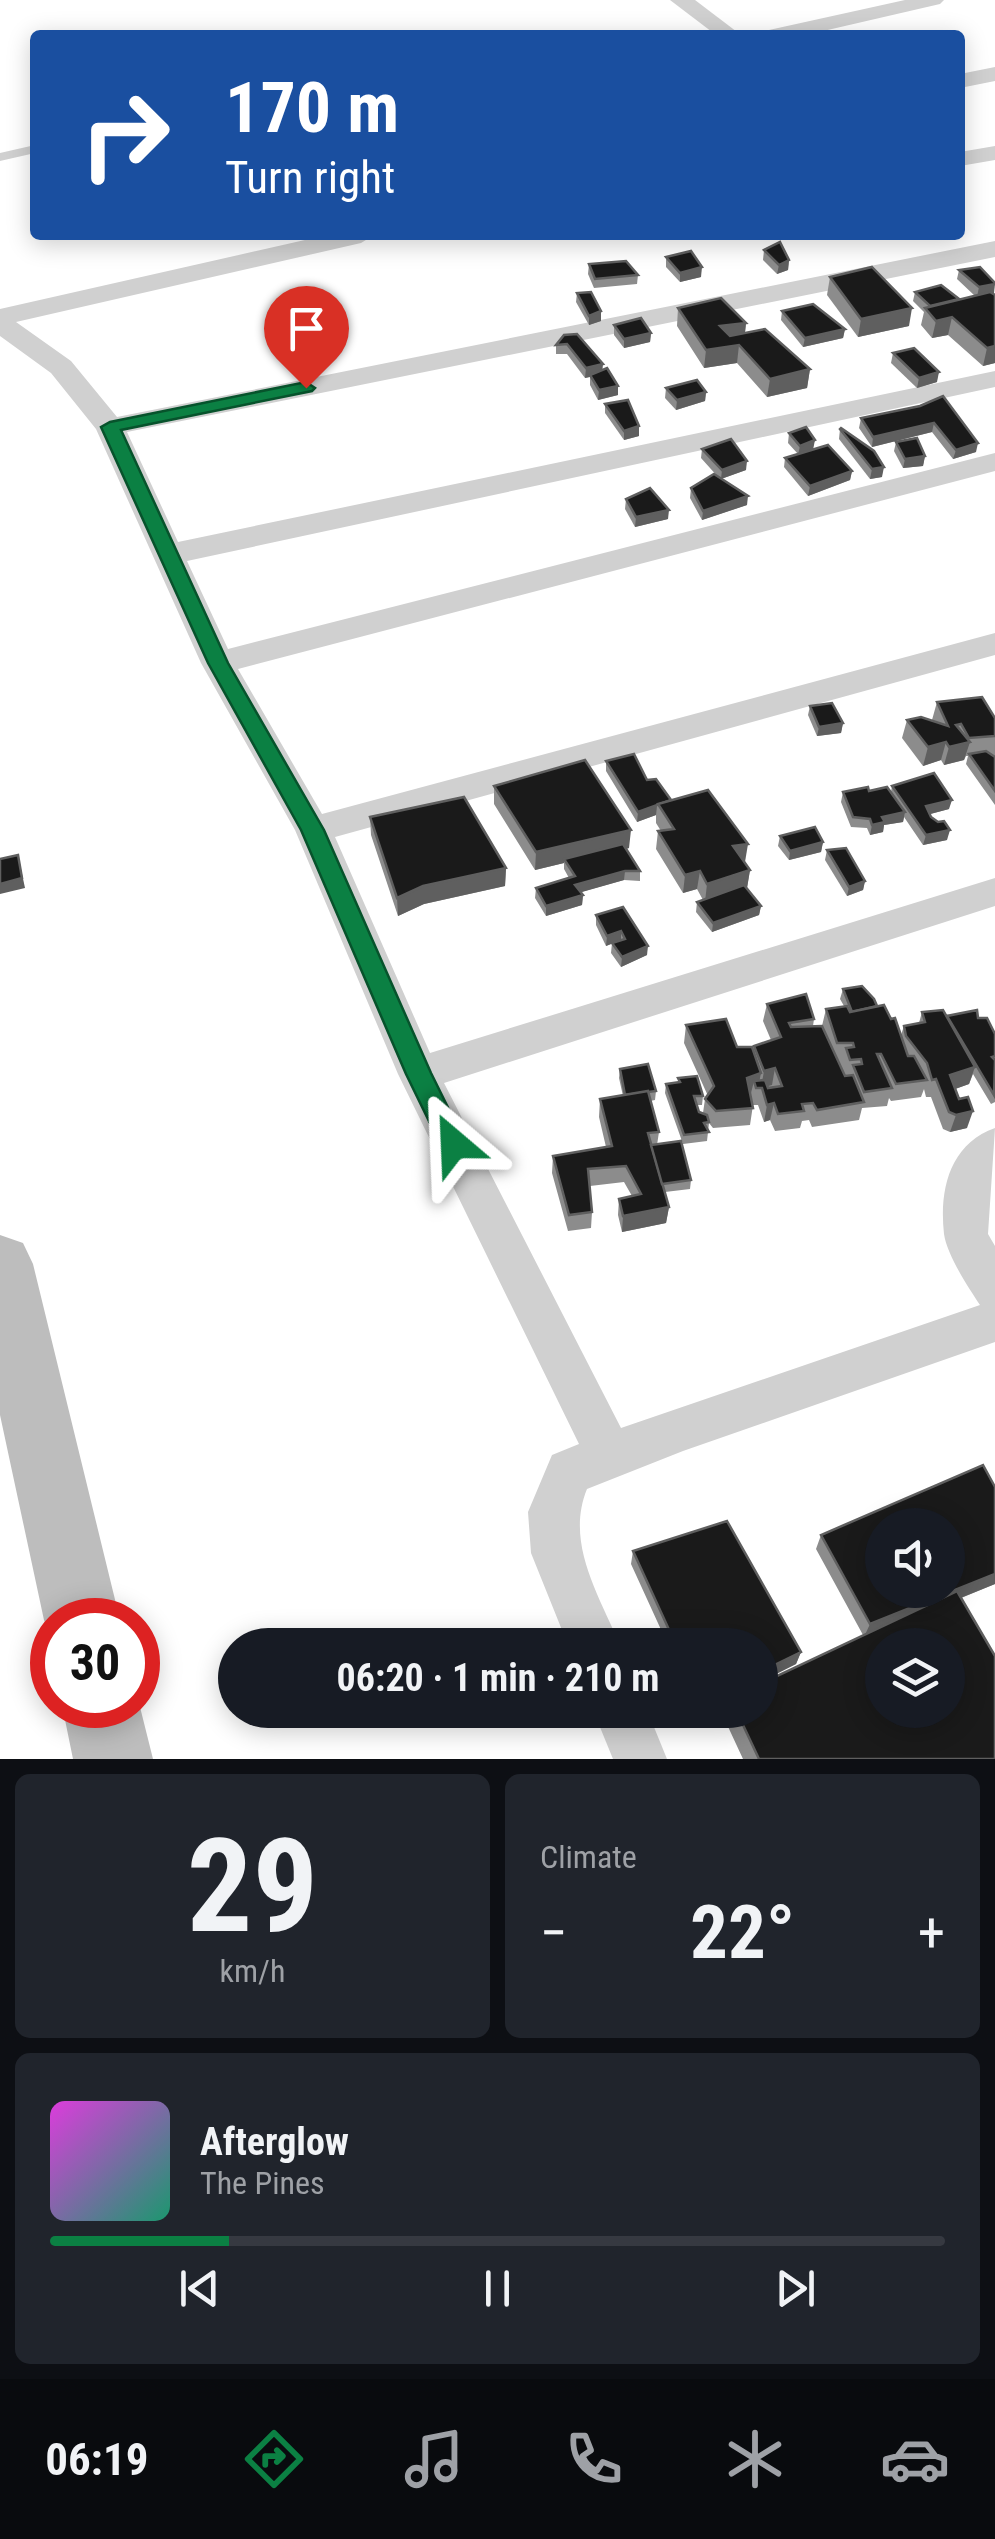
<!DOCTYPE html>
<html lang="en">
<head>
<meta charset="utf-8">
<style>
  :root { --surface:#171b24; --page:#20242c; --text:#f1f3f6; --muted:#9ea1a6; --line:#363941; --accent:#0b8043 }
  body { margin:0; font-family:"Roboto Condensed",sans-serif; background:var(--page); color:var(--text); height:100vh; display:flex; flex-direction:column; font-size:38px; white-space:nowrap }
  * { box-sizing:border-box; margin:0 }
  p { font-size:32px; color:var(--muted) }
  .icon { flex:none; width:55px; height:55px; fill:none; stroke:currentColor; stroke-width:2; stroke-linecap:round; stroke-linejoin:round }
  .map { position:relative; height:1759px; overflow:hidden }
  .side { display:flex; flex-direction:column; gap:15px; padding:15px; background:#0d0f14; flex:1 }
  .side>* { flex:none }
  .guide { position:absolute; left:30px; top:30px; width:935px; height:210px; border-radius:10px; box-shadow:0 5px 25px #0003; background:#1a4fa0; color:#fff; overflow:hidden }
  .controls { position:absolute; left:865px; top:1508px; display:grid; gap:20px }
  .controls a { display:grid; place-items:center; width:100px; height:100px; border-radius:50%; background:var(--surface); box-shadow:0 5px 25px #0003; font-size:50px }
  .speed { position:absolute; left:30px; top:1598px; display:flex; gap:20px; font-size:50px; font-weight:700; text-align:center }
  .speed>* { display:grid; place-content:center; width:130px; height:130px; border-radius:50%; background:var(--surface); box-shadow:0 5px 25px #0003; line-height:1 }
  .speed .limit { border:15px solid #d22; background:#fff; color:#111 }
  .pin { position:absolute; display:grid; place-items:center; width:85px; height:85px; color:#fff; margin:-102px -42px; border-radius:50% 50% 50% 0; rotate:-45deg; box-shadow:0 0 10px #0007 }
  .pin .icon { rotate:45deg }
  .me { position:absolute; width:110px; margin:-55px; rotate:334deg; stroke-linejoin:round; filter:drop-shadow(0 0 8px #0008) }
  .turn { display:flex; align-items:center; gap:35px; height:210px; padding:0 30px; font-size:45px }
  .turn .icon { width:130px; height:130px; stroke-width:2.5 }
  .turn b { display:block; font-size:70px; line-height:85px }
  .big { font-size:75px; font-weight:700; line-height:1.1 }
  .side .card { flex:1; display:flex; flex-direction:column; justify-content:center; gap:15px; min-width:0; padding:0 35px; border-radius:15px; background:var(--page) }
  .side .dial { align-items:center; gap:0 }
  .dial b { font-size:130px; line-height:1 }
  .song { display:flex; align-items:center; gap:30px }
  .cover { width:120px; height:120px; border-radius:15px; background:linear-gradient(135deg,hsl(300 70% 55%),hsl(160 70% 35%)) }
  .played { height:10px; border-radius:5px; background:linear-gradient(90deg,var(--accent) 20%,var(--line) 20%) }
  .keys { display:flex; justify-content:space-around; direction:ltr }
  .heat { display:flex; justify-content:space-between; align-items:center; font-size:55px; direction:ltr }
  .side .tiles { flex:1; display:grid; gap:15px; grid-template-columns:1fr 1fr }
  .card:last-child { grid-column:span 2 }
  .trip { position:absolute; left:218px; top:1628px; width:560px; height:100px; border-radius:50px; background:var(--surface); box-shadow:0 5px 25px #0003; font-weight:700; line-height:100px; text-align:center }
  .dock { display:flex; height:160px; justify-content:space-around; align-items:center; background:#090b0e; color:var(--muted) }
  .dock .icon { width:70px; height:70px }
  .dock .current { color:var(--accent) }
  .dock b { font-size:45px; color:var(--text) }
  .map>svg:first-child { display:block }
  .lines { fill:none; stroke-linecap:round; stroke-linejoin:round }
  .service { fill:#d0d0d0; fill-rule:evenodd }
  .minor { fill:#d0d0d0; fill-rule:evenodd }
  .secondary { fill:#bdbdbd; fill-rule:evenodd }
  .wall { fill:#8c8c8c }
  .shaded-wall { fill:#5f5f5f }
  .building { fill:#1a1a1a; stroke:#5f5f5f; stroke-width:2.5; fill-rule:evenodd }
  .route { fill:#0b8043; stroke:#07532c; stroke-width:2.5 }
</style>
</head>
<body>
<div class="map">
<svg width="995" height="1759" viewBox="0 0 995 1759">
  <rect width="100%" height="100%" fill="#fff"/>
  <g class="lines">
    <!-- service -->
    <polygon class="service" points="35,145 35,153 0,161 0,153"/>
    <!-- minor -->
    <g class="minor">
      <polygon points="670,0 695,0 741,35 716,35"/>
      <polygon points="905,0 944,0 940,4 806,35 766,35 769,30"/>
      <polygon points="995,67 995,81 960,88 960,74"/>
      <polygon points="995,146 995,160 960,166 960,152"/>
      <path d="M327 235H374L361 243 16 322 71 361 117 417 995 241V257L127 432 178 542 995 371V387L187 561 228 649 995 453V471L238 669 322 814 995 633V655L335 837 430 1053 995 878V906L444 1083 621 1428 980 1305C968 1287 947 1255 944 1234 939 1189 950 1144 995 1128L988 1234 995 1246V1342L683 1451 587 1489C565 1543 599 1595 620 1645H568L531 1553 528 1512 552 1455 579 1444 398 1074 295 830 201 663 96 429 51 373 0 336V309Z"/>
      <polygon points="593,1710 647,1710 667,1759 613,1759"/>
    </g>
    <!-- secondary -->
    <g class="secondary">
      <polygon points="0,1235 23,1243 33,1264 120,1620 52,1620 52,1640 44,1620 0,1415"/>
      <polygon points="138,1699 153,1759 73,1759 62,1705 138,1705"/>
    </g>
  </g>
  <!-- wall -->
  <g class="wall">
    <polygon points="764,250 789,260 788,270 777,274 763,260"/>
    <polygon points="666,257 701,277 680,282 666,267"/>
    <polygon points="589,264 638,275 637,284 594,288 588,274"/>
    <polygon points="959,270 994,293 993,294 995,363 983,366 948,335 932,338 921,325 924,312 913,301 915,292 959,299 975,296 957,279"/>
    <polygon points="830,277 909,326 858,337 827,295"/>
    <polygon points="577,293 601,311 601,321 589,325 576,302"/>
    <polygon points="678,308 746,323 745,333 810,369 807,388 767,397 737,363 704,368 677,326"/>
    <polygon points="782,311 845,329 843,338 803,347 781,320"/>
    <polygon points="614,325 651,333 650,342 624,348 614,335"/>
    <polygon points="564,335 618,386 618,395 598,400 590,385 590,377 585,378 567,354 556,354 556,345"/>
    <polygon points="893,353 937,382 917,388 891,363"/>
    <polygon points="666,388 706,392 705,401 676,410 665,398"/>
    <polygon points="605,404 639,426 639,436 624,440 605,413"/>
    <polygon points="920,406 976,452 953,459 932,432 872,447 859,428 861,418"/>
    <polygon points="840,429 882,477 870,479 839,439"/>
    <polygon points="789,433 813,450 852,471 850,480 808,496 784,467 785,458 798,454 788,443"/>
    <polygon points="896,442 925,456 923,466 903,468 894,451"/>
    <polygon points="702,449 746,470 721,479 747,505 702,520 690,498 691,488 719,478 701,458"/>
    <polygon points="626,499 668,519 635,527 625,509"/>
    <polygon points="937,702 995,718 995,805 966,764 968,756 966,756 964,760 944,765 941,760 923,766 902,738 907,720 932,720"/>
    <polygon points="810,706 843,723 841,733 817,736 808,715"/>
    <polygon points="606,761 647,780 745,862 750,870 747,888 761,906 759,915 712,932 696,912 697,902 703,900 697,889 683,893 656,849 658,831 661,831 656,823 656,815 637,822 606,771"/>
    <polygon points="494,786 629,848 626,849 640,871 640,881 624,880 581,892 583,895 582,905 546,916 535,898 536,888 569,878 564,869 564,863 535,870 494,804"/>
    <polygon points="892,786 949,809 930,814 947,840 923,845 904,817 903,822 884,825 883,832 870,835 867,828 851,827 841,802 843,792 869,791 891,792"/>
    <polygon points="370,817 506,868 505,886 424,904 398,916 371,835"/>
    <polygon points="780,836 823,842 821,852 789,860 778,846"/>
    <polygon points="827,850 865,881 863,890 847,896 825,860"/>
    <polygon points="623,907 647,955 621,967 611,953 612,943 621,940 606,946 596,925 596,915"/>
    <polygon points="843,989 877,1006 901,1035 904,1026 919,1023 922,1012 978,1018 995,1034 995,1102 991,1104 973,1074 969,1084 955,1089 967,1128 950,1132 943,1129 931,1097 926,1097 924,1089 921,1097 891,1101 889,1098 887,1106 862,1108 859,1120 812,1127 809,1120 802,1121 800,1128 775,1131 770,1120 764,1122 758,1105 753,1105 750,1125 713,1128 709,1123 707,1141 683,1144 665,1093 666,1084 678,1082 678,1078 703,1096 702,1105 697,1105 699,1112 703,1113 705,1099 708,1096 684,1043 686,1025 737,1047 753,1050 754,1046 771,1040 763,1021 767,1004 814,1019 813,1026 822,1026 826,1009 844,1006 840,999"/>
    <polygon points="620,1069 656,1091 655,1100 650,1101 659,1132 657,1145 691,1180 690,1189 665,1192 669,1207 666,1223 622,1232 618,1215 619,1199 632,1196 624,1182 590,1186 592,1212 591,1228 568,1231 552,1173 553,1156 606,1147 599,1117 600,1099 623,1096 619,1078"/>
    <polygon points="995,1487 995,1584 961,1598 995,1759 743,1759 724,1718 727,1710 760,1710 863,1635 816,1549 821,1535"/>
    <polygon points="633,1551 801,1652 796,1664 760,1682 760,1645 668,1645 631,1564"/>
  </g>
  <!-- shaded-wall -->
  <g class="shaded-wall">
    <polygon points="789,260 788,270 777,274 779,265"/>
    <polygon points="702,267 701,277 680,282 680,273"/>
    <polygon points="995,284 994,293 977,297 979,287"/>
    <polygon points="912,308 909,326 858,337 861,319"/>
    <polygon points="601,311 601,321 589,325 589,316"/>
    <polygon points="952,317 948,335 932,338 936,321"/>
    <polygon points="746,323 744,341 718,344 720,326"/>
    <polygon points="845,329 843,338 803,347 805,338"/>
    <polygon points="651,333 650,342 624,348 624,339"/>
    <polygon points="739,345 737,363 704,368 706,350"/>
    <polygon points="995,346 995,363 983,366 987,348"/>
    <polygon points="603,364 602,374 585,378 586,368"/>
    <polygon points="810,369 807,388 767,397 770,379"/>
    <polygon points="939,372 937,382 917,388 919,378"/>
    <polygon points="618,386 618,395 598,400 599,390"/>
    <polygon points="706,392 705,401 676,410 677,400"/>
    <polygon points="934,423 932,432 872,447 873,437"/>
    <polygon points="639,426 639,436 624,440 624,431"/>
    <polygon points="815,440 813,450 798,455 800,446"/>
    <polygon points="978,443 976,452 953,459 956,450"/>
    <polygon points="925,456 923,466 903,468 905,459"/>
    <polygon points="747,461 746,470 721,479 722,470"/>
    <polygon points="884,467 882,477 870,479 872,469"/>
    <polygon points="852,471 850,480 808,496 810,486"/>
    <polygon points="748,496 747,505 702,520 703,511"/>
    <polygon points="669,510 668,519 635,527 636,517"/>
    <polygon points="843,723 841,733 817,736 819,727"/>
    <polygon points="946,742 941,760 923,766 928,747"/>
    <polygon points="970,742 964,760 944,765 949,747"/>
    <polygon points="952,800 949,809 923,816 926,806"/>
    <polygon points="657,806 656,815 637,822 638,812"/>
    <polygon points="905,812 903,822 884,825 883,832 870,835 872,825 882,817"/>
    <polygon points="631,830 629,848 567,863 564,859 564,863 535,870 536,852"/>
    <polygon points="950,830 947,840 923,845 926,835"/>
    <polygon points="823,842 821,852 789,860 790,851"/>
    <polygon points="748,844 745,862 733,846"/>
    <polygon points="18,855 25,888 0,894 0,884"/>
    <polygon points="506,868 505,886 424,904 398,916 397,898 423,886"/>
    <polygon points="750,870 747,888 705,902 707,884"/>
    <polygon points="625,871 624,880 575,894 575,885"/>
    <polygon points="700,871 697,889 683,893 685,875"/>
    <polygon points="865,881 863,890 847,896 849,887"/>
    <polygon points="583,895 582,905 546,916 546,906"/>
    <polygon points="761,906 759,915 712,932 713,923"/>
    <polygon points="621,931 621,940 606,946 607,936"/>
    <polygon points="648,946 647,955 621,967 622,957"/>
    <polygon points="975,1067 969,1084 944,1093 950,1075"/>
    <polygon points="775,1068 772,1085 761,1088 764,1071"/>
    <polygon points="761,1073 758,1088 754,1081 751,1093 744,1096 747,1078"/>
    <polygon points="774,1103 770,1120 764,1122 767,1105"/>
    <polygon points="973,1111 967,1128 950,1132 956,1115"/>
    <polygon points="669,1207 666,1223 622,1232 623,1216"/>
    <polygon points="995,1574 995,1584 864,1637 870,1624"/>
    <polygon points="801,1652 796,1664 760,1682 760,1672"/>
  </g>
  <!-- building -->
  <g class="building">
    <polygon points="780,242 789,260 779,265 764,250"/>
    <polygon points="691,251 702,267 680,273 666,257"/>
    <polygon points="626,261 638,275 595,279 589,264"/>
    <polygon points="872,267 912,308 861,319 830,277"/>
    <polygon points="980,267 995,283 995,284 979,287 959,270"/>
    <polygon points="941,285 959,299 930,306 915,292"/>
    <polygon points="591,292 601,311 589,316 577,293"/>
    <polygon points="990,292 995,295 995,346 987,348 952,317 936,321 925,308"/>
    <polygon points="721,298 746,323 720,326 730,336 765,329 810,369 770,379 739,345 706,350 678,308"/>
    <polygon points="813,304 845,329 805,338 782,311"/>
    <polygon points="641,318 651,333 624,339 614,325"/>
    <polygon points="577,334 603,364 586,368 567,344 556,345 564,335"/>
    <polygon points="914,348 939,372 919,378 893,353"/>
    <polygon points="607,368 618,386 599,390 590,375"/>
    <polygon points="697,380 706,392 677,400 666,388"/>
    <polygon points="943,396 978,443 956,450 934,423 873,437 861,418 920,406"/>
    <polygon points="628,400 639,426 624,431 605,404"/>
    <polygon points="806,427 815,440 800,446 789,433"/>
    <polygon points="841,428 874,451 884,467 872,469 840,429"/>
    <polygon points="917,438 925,456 905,459 896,442"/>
    <polygon points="731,439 747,461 722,470 702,449"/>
    <polygon points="828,445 852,471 810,486 785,458"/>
    <polygon points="714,474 748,496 703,511 691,488"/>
    <polygon points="650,488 669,510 636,517 626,499"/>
    <polygon points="982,697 995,718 995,736 969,738 961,724 956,725 970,742 949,747 946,742 928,747 907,720 921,717 948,726 937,702"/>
    <polygon points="832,703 843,723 819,727 810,706"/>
    <polygon points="986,751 995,757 995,791 969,754"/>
    <polygon points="634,754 647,780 656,779 671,800 638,812 606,761"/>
    <polygon points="585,760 631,830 536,852 494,786"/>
    <polygon points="934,773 952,800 926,806 931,817 938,822 944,821 950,830 926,835 892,786"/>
    <polygon points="868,787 869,791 887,787 905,812 882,817 885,822 872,825 870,819 853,817 843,792"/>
    <polygon points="708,790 748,844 733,846 750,870 707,884 700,871 685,875 658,831 674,829 658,804"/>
    <polygon points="464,797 506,868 423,886 397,898 370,817"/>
    <polygon points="815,827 823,842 790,851 780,836"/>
    <polygon points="623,844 640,871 625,871 575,885 583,895 546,906 536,888 575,876 564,859"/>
    <polygon points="846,848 865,881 849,887 827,850"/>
    <polygon points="18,855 22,878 0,884 0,859"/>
    <polygon points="744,885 761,906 713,923 697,902"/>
    <polygon points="623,907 648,946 622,957 612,943 625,939 621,931 607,936 596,915"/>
    <polygon points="862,986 874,999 877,1006 852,1012 843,989"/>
    <polygon points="806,994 814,1019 789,1023 791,1027 822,1026 845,1076 853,1075 864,1102 817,1110 813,1103 802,1104 804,1111 778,1114 774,1103 767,1105 762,1088 756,1088 754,1081 765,1080 768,1088 782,1086 775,1068 764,1071 754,1046 781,1037 767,1004"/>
    <polygon points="884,1005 891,1019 895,1018 908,1056 914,1056 927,1080 896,1084 881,1054 877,1054 892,1088 864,1092 853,1065 862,1064 861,1059 850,1060 846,1048 854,1047 853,1043 837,1043 826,1009 847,1006 850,1012"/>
    <polygon points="943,1010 975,1067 950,1075 959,1099 968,1097 973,1111 956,1115 949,1112 936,1079 932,1080 927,1063 906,1036 904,1026 925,1022 922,1012"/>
    <polygon points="977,1010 978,1018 987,1018 995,1034 995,1056 992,1057 995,1060 994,1095 947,1016"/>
    <polygon points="726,1019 737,1047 752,1047 761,1073 747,1078 753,1108 716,1111 705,1099 714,1086 686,1025"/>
    <polygon points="648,1064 656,1091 625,1095 620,1069"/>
    <polygon points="697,1076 703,1096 694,1096 699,1112 707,1115 709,1122 704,1123 709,1132 684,1135 666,1084 680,1082 678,1078"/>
    <polygon points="648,1091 659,1132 648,1133 669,1207 623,1216 619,1199 641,1194 626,1166 588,1169 592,1212 569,1215 553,1156 612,1146 600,1099"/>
    <polygon points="681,1141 691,1180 662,1184 651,1145"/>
    <path d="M983 1465 995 1487V1574L870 1624 821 1535ZM882 1525H948V1590H882Z"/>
    <polygon points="727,1521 801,1652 760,1672 760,1645 676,1645 633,1551"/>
    <path d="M957 1591 995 1656V1759H759L736 1710H760V1684ZM882 1645H948V1710H882Z"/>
  </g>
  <!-- route -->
  <polygon class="route" points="306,382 315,388 312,391 121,430 228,663 324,830 431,1073 466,1144 463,1152 454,1155 444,1152 406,1074 301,830 208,663 101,427 110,422"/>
</svg>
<div class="controls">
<a><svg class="icon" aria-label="sound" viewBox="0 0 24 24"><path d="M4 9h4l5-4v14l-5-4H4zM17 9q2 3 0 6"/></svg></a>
<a><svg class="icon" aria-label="layers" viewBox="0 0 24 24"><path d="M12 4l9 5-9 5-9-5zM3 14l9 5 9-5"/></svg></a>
</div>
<div class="speed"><div class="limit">30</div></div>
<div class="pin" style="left:306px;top:388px;background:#d93025"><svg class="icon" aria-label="arrive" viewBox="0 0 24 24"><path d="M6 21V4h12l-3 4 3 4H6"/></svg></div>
<svg class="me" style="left:454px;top:1144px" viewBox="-20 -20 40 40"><path d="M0-17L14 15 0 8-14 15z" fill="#0b8043" stroke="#fff" stroke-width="4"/></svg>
<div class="trip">06:20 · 1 min · 210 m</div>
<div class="guide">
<div class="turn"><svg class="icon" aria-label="right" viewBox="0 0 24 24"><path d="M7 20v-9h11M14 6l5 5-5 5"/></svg><div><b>170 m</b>Turn right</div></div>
</div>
</div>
<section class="side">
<div class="tiles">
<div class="card dial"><b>29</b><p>km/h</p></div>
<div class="card"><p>Climate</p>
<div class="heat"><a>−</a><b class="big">22°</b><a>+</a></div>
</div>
<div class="card">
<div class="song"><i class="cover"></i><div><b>Afterglow</b><p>The Pines</p></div></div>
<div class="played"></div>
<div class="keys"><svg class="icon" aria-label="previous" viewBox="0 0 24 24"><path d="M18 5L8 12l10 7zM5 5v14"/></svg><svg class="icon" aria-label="pause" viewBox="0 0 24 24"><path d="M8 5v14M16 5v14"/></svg><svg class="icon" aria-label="next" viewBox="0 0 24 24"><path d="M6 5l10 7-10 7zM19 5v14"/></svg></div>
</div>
</div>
</section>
<nav class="dock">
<b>06:19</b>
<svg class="icon current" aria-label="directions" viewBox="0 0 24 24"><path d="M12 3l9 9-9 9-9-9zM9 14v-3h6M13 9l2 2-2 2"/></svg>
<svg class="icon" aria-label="music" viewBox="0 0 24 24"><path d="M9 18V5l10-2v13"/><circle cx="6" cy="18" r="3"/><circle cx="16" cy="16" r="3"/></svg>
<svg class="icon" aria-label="phone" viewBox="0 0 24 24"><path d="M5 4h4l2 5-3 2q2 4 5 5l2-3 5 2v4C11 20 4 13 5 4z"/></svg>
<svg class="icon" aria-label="climate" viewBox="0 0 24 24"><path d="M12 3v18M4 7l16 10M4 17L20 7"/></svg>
<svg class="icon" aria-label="car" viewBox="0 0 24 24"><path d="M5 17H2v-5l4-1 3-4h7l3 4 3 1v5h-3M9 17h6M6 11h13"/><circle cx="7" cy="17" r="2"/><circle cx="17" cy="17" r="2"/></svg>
</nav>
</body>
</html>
